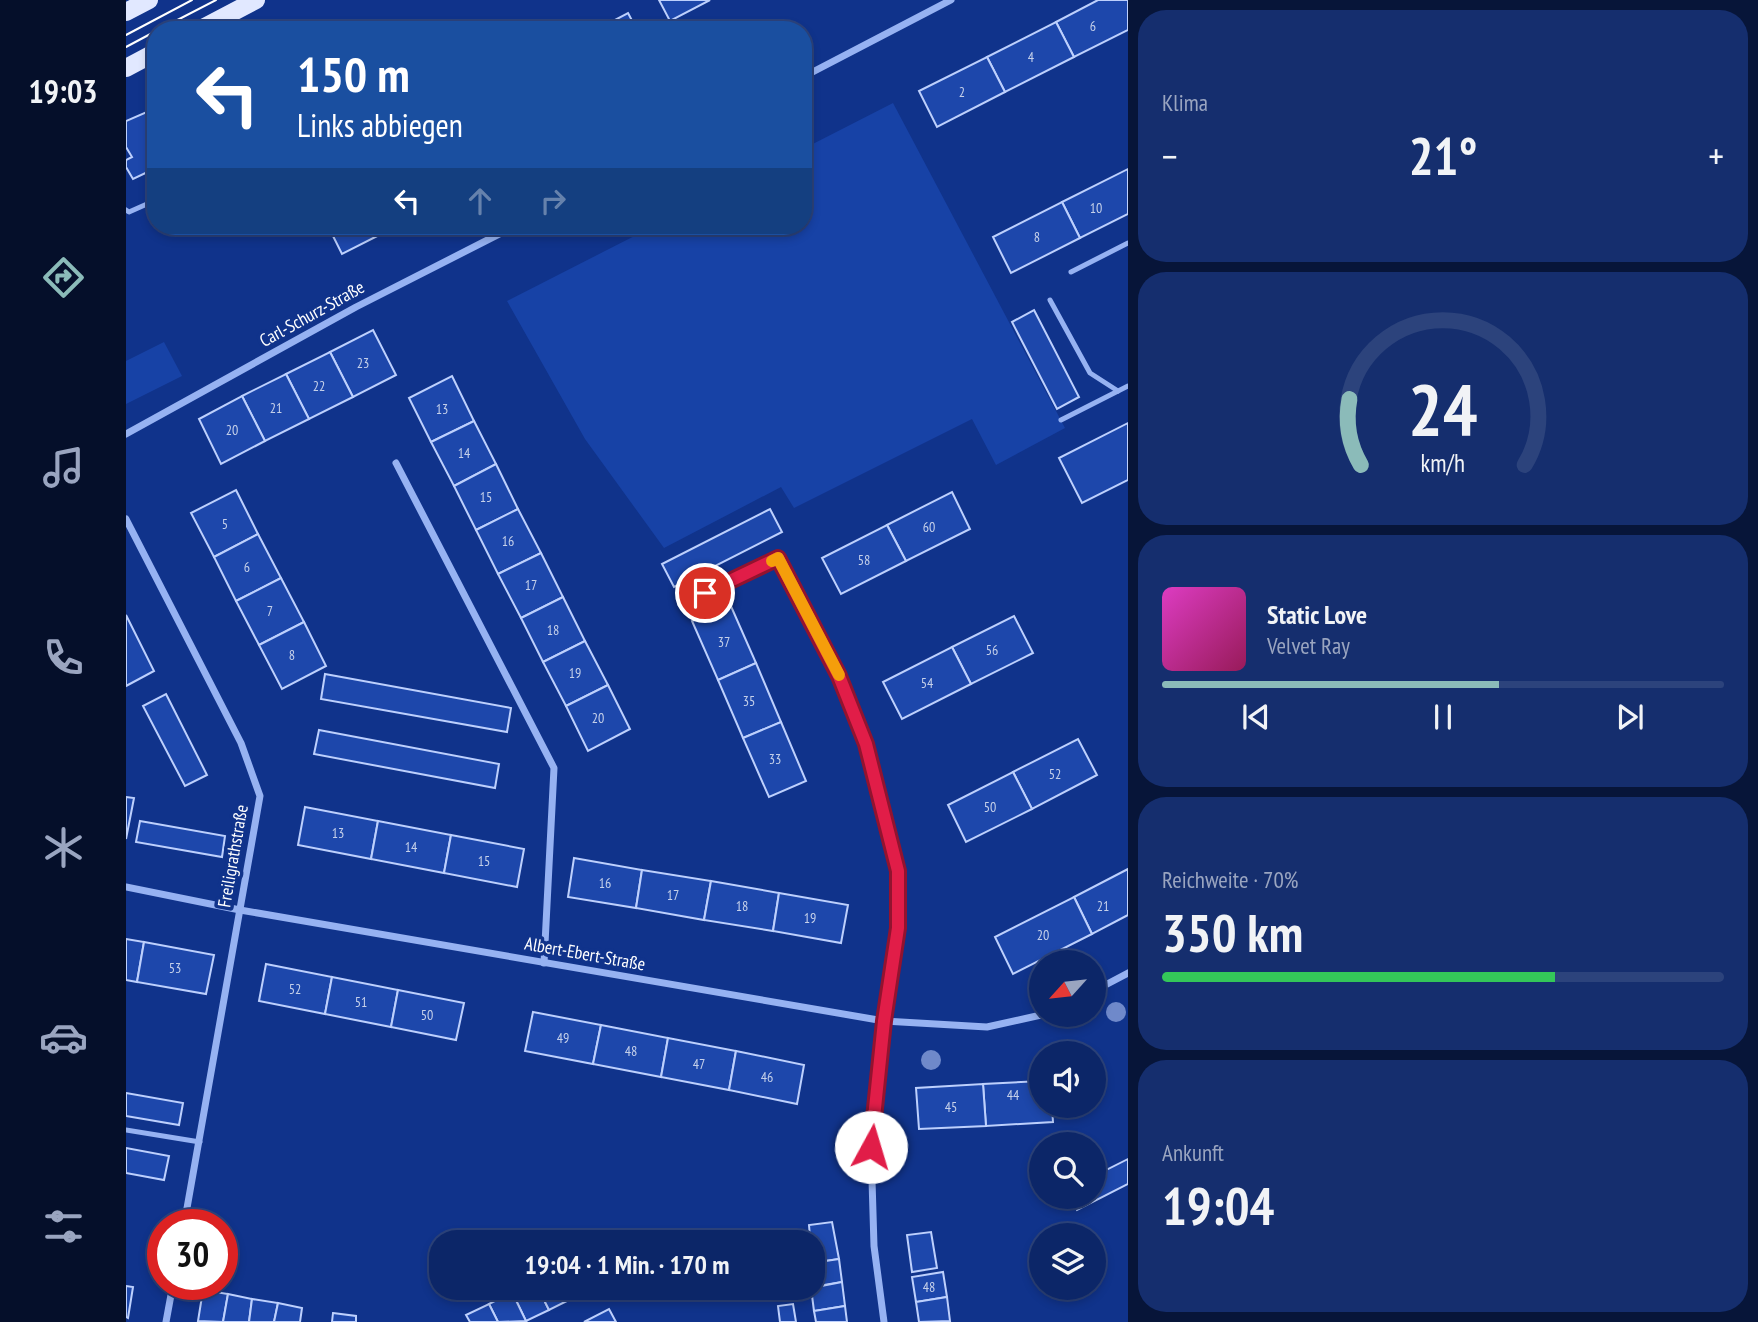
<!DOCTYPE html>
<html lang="de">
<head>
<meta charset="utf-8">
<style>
  :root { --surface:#0c2668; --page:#152e6e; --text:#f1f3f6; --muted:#9aa5c0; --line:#2c437c; --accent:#8bbbb9 }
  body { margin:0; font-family:"PT Sans Narrow",sans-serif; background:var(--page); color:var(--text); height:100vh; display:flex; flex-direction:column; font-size:26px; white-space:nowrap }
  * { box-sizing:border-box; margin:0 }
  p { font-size:23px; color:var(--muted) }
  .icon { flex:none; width:38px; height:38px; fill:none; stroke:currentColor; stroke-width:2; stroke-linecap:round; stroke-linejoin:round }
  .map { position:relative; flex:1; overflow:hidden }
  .details { display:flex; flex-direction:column; gap:10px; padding:10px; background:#071539; width:630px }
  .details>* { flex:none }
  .guide { position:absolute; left:21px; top:21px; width:665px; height:214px; border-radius:28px; box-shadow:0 4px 10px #0003,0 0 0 2px var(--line); background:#1a4fa0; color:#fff; overflow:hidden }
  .needle { width:46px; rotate:243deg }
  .buttons { position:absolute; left:903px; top:950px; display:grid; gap:14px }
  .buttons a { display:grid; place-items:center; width:77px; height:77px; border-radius:50%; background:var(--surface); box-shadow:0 4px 10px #0003,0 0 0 2px var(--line); font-size:35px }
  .speed { position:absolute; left:21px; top:1209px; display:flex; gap:14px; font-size:35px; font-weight:700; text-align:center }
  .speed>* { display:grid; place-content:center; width:91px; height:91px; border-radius:50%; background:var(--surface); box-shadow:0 4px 10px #0003,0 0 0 2px var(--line); line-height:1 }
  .speed .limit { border:10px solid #d22; background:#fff; color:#111 }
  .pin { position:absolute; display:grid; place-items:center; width:60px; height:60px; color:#fff; margin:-30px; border:4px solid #fff; border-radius:50%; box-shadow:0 2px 7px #0007 }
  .me { position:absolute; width:77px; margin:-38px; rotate:6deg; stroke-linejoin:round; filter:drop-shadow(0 0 5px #0008) }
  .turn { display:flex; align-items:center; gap:24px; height:147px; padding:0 35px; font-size:32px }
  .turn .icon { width:91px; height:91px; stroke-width:2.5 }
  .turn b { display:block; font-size:49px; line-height:60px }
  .lanes { display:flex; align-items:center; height:66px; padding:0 35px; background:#0003; justify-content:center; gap:35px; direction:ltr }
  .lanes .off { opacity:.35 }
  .big { font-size:52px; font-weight:800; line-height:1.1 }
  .details .card { flex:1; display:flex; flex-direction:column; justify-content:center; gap:10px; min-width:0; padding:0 24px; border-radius:28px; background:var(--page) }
  .details .dial { align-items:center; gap:0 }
  .dial svg { height:182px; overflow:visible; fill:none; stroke:var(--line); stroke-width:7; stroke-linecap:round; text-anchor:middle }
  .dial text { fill:var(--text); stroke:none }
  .song { display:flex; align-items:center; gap:21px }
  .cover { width:84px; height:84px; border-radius:10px; background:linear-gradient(135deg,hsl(310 70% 55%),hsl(330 70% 35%)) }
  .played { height:7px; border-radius:4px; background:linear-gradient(90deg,var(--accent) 60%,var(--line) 60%) }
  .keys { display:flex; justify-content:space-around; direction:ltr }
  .heat { display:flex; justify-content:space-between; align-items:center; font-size:38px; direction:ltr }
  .charge { height:10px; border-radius:5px; background:linear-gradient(90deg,#34c759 70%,var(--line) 0) }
  .trip { position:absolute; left:303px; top:1230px; width:396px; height:70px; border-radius:28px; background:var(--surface); box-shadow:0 4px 10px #0003,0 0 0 2px var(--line); font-weight:800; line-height:70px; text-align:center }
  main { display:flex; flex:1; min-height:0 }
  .tab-bar { display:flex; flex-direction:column; width:126px; justify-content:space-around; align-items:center; background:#050f2a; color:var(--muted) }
  .tab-bar .icon { width:49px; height:49px }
  .tab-bar .selected { color:var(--accent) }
  .tab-bar b { font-size:32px; color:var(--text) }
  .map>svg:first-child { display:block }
  .green { fill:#1742a6 }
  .building { fill:#1d47ab; stroke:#bdd0fd; stroke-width:2 }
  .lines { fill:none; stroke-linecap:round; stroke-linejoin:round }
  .lane { stroke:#96b2f2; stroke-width:5 }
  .street { stroke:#96b2f2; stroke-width:7 }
  .primary { stroke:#e1e8ff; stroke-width:18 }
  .tram { stroke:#fff; stroke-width:2 }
  .tree { fill:#6f89ca }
  .route-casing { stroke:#92132f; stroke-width:18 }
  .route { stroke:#e11d48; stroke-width:12 }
  .slow { stroke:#f59e0b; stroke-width:12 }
  .labels { text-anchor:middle; stroke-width:7; stroke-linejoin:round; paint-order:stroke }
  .number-label { font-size:14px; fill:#c6d1ea }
  .street-label { font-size:18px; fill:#fff; stroke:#10338b }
</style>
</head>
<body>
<main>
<nav class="tab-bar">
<b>19:03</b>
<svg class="icon selected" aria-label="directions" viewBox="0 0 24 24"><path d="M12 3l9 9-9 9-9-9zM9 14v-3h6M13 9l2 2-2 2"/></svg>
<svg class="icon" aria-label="music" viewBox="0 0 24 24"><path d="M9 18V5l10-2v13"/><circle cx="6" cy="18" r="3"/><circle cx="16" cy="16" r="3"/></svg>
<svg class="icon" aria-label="phone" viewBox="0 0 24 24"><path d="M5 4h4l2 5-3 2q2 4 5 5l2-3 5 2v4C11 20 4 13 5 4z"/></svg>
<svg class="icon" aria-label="climate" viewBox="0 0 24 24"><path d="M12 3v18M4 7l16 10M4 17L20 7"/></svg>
<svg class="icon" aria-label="car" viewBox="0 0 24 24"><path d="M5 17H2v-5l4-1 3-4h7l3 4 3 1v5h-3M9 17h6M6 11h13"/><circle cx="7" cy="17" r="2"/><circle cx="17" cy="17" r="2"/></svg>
<svg class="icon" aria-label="filters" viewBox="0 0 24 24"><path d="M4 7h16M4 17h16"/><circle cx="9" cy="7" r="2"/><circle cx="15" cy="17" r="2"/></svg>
</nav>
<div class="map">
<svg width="1002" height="1322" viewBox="0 0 1002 1322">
  <rect width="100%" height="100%" fill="#10338b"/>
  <!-- green -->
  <g class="green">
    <polygon points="767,103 939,428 870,465 846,419 668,508 655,487 538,548 459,439 381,301 528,226 677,226 677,149"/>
    <polygon points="38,342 56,376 0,404 0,361"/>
  </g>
  <!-- building -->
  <g class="building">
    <polygon points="533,0 584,0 544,21"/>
    <polygon points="972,0 1002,0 1002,30 948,57 930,22"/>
    <polygon points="502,13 511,30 470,30"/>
    <polygon points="930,22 948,57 879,92 861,57"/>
    <polygon points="861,57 879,92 811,127 793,91"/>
    <polygon points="30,108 30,168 7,179 0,167 0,160 6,157 0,147 0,121"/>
    <polygon points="1002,169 1002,214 954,238 936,202"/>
    <polygon points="936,202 954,238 885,273 867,237"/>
    <polygon points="202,226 271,226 216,254"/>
    <polygon points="908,310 953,397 931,409 886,322"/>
    <polygon points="247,330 270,375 227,397 204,352"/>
    <polygon points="204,352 227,397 183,419 160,374"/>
    <polygon points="160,374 183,419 139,441 116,396"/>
    <polygon points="326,376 348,421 305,442 283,398"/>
    <polygon points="116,396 139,441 95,464 73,419"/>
    <polygon points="348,421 370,464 328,486 305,442"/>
    <polygon points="1002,423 1002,480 956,503 933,458"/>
    <polygon points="370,464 392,509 350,530 328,486"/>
    <polygon points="110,490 132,534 88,557 65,513"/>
    <polygon points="826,492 844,529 780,561 761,525"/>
    <polygon points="392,509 415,553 372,574 350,530"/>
    <polygon points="644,509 656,532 548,587 536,564"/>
    <polygon points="761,525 780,561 715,594 696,558"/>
    <polygon points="132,534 155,578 110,601 88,557"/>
    <polygon points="415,553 437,597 395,618 372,574"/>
    <polygon points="155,578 178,622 133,645 110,601"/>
    <polygon points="437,597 459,641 417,662 395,618"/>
    <polygon points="604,604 630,663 592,680 566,621"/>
    <polygon points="0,615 28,671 0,686"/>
    <polygon points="888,616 907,653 845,684 826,647"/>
    <polygon points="178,622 200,666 156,689 133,645"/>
    <polygon points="459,641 482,685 440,706 417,662"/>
    <polygon points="826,647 845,684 776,719 757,682"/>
    <polygon points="630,663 655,722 617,738 592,680"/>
    <polygon points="199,674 385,708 381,732 195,699"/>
    <polygon points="482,685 504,729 462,751 440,706"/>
    <polygon points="40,694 81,775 59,786 17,706"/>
    <polygon points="655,722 680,781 643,797 617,738"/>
    <polygon points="193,730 373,764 369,788 188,754"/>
    <polygon points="952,739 971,775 906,809 887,772"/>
    <polygon points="887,772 906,809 840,842 822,805"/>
    <polygon points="0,797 8,798 0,839"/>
    <polygon points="179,807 252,821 245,859 172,845"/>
    <polygon points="14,821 99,836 96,857 10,842"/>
    <polygon points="252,821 325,835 318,873 245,859"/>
    <polygon points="325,835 398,849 391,887 318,873"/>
    <polygon points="448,858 516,870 510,908 442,897"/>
    <polygon points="1002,869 1002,915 966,934 948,897"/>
    <polygon points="516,870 585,881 578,920 510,908"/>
    <polygon points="585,881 653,893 647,931 578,920"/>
    <polygon points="653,893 722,905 715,943 647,931"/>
    <polygon points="948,897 966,934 887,974 869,937"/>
    <polygon points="0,939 18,942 11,982 0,980"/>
    <polygon points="18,942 88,955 80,994 11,982"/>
    <polygon points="140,964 206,977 199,1014 133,1001"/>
    <polygon points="206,977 272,990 265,1027 199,1014"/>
    <polygon points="272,990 338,1003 330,1040 265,1027"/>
    <polygon points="407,1012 475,1025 467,1064 399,1051"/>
    <polygon points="475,1025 542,1038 535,1077 467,1064"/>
    <polygon points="542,1038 610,1051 603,1090 535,1077"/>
    <polygon points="610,1051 678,1065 671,1104 603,1090"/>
    <polygon points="915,1081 915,1106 926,1106 927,1122 860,1126 857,1084"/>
    <polygon points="857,1084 860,1126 793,1129 790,1088"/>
    <polygon points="0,1093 57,1103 53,1125 0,1116"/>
    <polygon points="0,1148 43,1156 38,1180 0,1173"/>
    <polygon points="1002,1159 1002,1184 951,1210 944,1197 968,1197 968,1176"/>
    <polygon points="706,1222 713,1259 686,1263 686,1242 679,1242 678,1238 684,1237 683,1225"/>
    <polygon points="805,1232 811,1268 786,1272 781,1235"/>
    <polygon points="713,1259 716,1282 686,1287 686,1263"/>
    <polygon points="817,1272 821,1297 790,1302 786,1277"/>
    <polygon points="716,1282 719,1306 688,1311 685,1288"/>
    <polygon points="0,1286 7,1287 2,1318 0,1317"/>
    <polygon points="395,1288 412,1288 423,1310 400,1321 386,1292"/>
    <polygon points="412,1288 440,1288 445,1299 423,1310"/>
    <polygon points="77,1290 102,1294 97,1322 72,1321"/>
    <polygon points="386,1292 400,1321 372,1322 363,1304"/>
    <polygon points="102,1294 126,1299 123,1322 97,1322"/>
    <polygon points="821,1297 824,1321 793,1322 790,1302"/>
    <polygon points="126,1299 152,1303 148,1322 123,1322"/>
    <polygon points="152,1303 176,1308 174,1322 148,1322"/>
    <polygon points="363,1304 372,1322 344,1322 340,1315"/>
    <polygon points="667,1304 670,1322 654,1322 652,1306"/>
    <polygon points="719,1306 721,1322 690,1322 688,1311"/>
    <polygon points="483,1309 490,1322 458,1322"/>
    <polygon points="207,1313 230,1316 230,1322 206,1322"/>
  </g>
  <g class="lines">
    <!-- lane -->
    <g class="lane">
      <polyline points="401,27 402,30"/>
      <polyline points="0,210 3,212 30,200"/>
      <polyline points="945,272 1002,243"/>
      <polyline points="924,300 964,373 992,391"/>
      <polyline points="935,420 1002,386"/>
      <polyline points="554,605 652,558"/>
      <polyline points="0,1130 74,1142"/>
    </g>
    <!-- street -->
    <g class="street">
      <polyline points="677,77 825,0"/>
      <polyline points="0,434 230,307 389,226"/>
      <polyline points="270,463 428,768 418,963"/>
      <polyline points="0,519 115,743 134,796 58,1225"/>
      <polyline points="652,558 713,676 740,744 772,871 772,928 758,1021 745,1147 748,1246 758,1322"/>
      <polyline points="0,887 114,910 758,1021 861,1027 915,1015"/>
      <polyline points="968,991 1002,973"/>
      <polyline points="40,1322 47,1284"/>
    </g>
    <!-- primary -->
    <g class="primary">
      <polyline points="0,12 23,0"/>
      <polyline points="73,30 130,0"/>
      <polyline points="0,68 30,52"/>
    </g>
    <!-- tram -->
    <g class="tram">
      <polyline points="32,30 90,0"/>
      <polyline points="0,35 66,0"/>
      <polyline points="0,47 30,31"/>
    </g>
  </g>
  <!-- trees -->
  <g class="tree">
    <circle cx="990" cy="1012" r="10"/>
    <circle cx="805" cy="1060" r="10"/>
  </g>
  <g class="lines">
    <defs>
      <polyline id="route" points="579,593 652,558 713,676 740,744 772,871 772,928 758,1021 745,1147"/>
    </defs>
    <!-- route casing -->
    <use href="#route" class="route-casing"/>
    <!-- route -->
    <use href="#route" class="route"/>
    <!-- slow -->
    <polyline class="slow" points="646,561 652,558 713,675"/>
  </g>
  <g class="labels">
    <!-- number labels -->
    <g class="number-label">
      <text x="967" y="31">6</text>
      <text x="905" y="62">4</text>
      <text x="836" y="97">2</text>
      <text x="970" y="213">10</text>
      <text x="911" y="242">8</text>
      <text x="237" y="368">23</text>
      <text x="193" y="391">22</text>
      <text x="150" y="413">21</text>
      <text x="316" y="414">13</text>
      <text x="106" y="435">20</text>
      <text x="338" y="458">14</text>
      <text x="360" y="502">15</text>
      <text x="99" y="529">5</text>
      <text x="803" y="532">60</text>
      <text x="382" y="546">16</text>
      <text x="738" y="565">58</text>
      <text x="121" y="572">6</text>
      <text x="405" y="590">17</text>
      <text x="144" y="616">7</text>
      <text x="427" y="635">18</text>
      <text x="598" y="647">37</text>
      <text x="866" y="655">56</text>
      <text x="166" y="660">8</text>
      <text x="449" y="678">19</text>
      <text x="801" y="688">54</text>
      <text x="623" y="706">35</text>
      <text x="472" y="723">20</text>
      <text x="649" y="764">33</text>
      <text x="929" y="779">52</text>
      <text x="864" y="812">50</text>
      <text x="212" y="838">13</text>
      <text x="285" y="852">14</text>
      <text x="358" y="866">15</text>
      <text x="479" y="888">16</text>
      <text x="547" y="900">17</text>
      <text x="616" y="911">18</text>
      <text x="977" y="911">21</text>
      <text x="684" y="923">19</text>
      <text x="917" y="940">20</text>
      <text x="49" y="973">53</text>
      <text x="169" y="994">52</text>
      <text x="235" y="1007">51</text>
      <text x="301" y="1020">50</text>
      <text x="437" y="1043">49</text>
      <text x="505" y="1056">48</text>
      <text x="573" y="1069">47</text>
      <text x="641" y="1082">46</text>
      <text x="887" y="1100">44</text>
      <text x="825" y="1112">45</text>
      <text x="803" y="1292">48</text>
    </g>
    <!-- street labels -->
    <g class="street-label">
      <text transform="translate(186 314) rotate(-29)" y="6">Carl-Schurz-Straße</text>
      <text transform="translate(107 856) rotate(-80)" y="6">Freiligrathstraße</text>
      <text transform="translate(459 954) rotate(10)" y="6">Albert-Ebert-Straße</text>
    </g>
  </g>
</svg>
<div class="buttons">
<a><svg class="needle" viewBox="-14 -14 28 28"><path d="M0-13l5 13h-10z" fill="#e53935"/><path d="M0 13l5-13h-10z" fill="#9aa5c0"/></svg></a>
<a><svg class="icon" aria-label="sound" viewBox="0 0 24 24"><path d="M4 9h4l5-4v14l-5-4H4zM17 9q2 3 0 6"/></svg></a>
<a><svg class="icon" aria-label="search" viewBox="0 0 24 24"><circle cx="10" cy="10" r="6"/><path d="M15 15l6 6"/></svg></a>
<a><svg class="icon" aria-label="layers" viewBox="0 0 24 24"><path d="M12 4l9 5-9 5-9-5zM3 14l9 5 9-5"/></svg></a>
</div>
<div class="speed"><div class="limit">30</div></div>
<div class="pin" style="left:579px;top:593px;background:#d93025"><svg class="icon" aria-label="arrive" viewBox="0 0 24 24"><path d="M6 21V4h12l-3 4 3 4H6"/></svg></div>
<svg class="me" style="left:745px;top:1147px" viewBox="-20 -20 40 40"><circle r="19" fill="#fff"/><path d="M0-13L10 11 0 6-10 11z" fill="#e11d48"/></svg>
<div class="trip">19:04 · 1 Min. · 170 m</div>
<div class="guide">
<div class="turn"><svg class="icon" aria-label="left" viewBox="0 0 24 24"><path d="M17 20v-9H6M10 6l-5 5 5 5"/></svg><div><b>150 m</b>Links abbiegen</div></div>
<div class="lanes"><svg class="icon" aria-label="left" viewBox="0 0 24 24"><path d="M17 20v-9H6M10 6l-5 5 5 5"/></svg><svg class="icon off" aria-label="ahead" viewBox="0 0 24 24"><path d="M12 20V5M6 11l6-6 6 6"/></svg><svg class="icon off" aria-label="right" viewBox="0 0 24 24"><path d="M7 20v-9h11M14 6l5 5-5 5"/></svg></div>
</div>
</div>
<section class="details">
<div class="card"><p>Klima</p>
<div class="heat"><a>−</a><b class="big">21°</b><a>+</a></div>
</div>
<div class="card dial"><svg viewBox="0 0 100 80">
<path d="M14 69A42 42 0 1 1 86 69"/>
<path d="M14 69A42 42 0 0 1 9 40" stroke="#8bbbb9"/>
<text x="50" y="56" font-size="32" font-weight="700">24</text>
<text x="50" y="72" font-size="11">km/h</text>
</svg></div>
<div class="card">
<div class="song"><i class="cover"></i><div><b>Static Love</b><p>Velvet Ray</p></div></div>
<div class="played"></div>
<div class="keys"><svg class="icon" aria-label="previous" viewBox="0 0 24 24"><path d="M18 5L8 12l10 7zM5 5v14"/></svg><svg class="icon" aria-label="pause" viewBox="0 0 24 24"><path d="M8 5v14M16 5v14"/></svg><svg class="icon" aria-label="next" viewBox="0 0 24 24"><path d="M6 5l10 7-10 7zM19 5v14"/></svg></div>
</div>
<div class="card"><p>Reichweite · 70%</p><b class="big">350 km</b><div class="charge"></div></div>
<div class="card"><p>Ankunft</p><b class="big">19:04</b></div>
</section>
</main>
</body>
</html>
